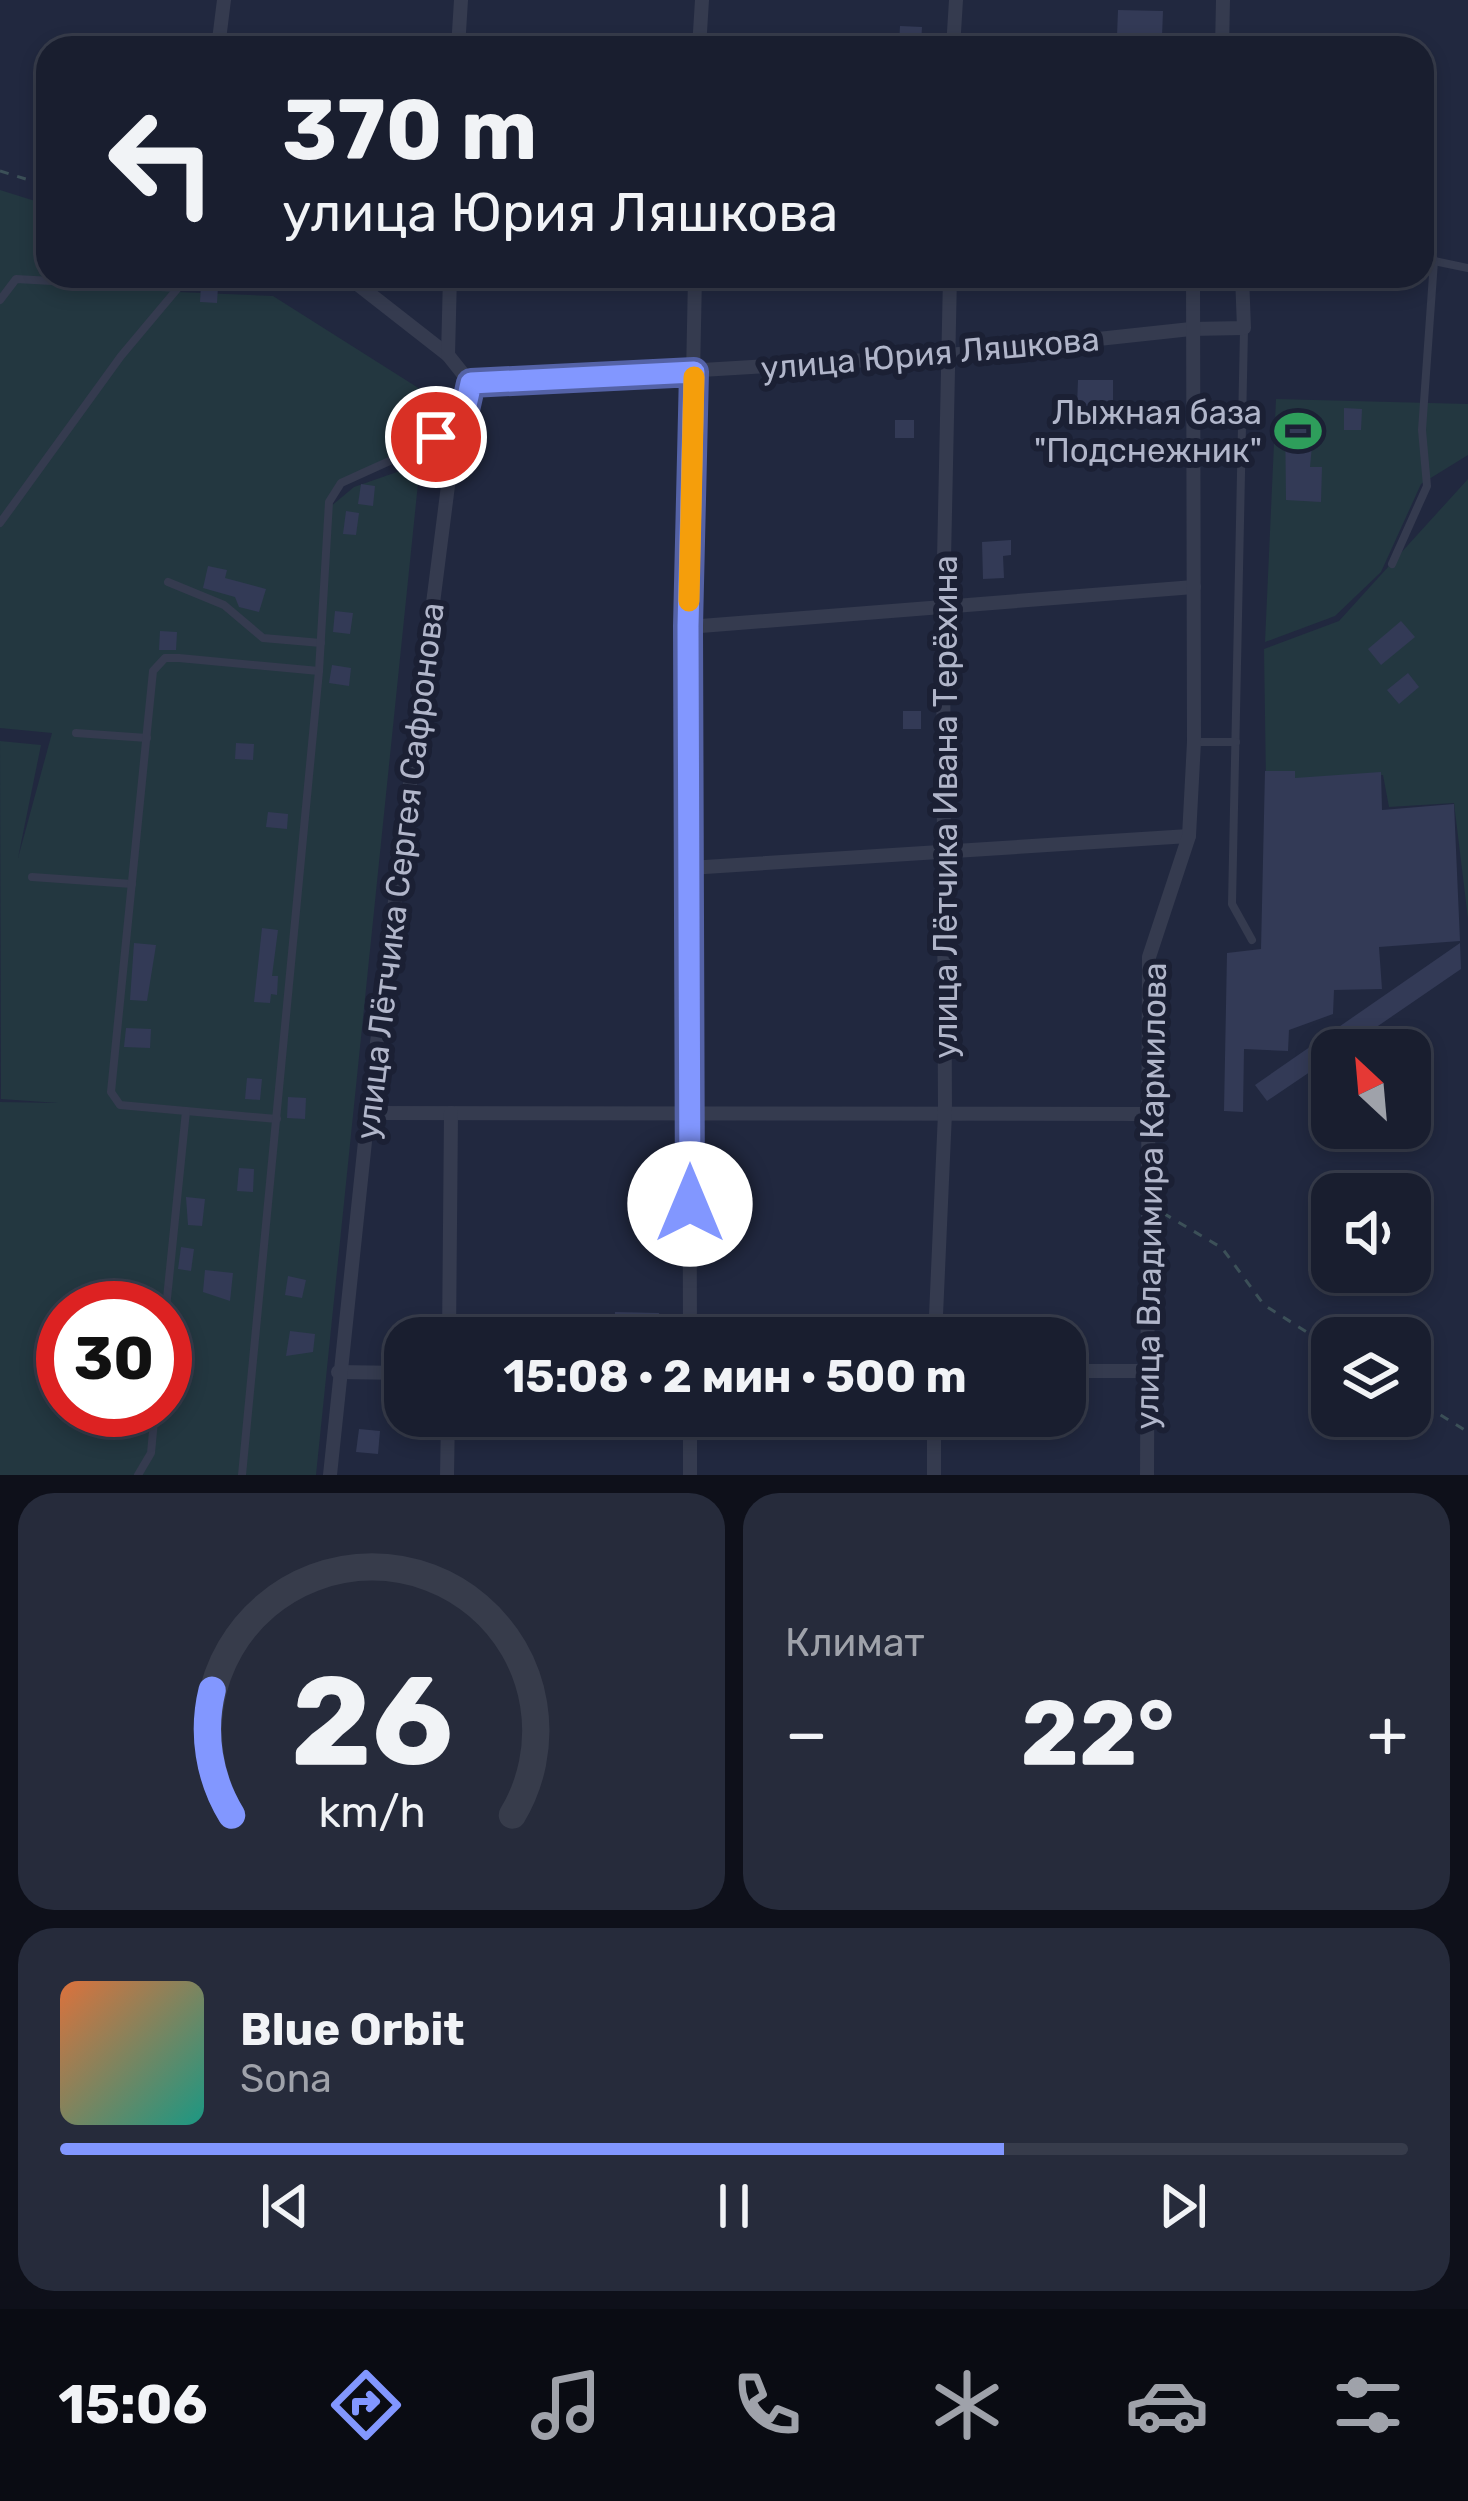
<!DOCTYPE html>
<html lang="ru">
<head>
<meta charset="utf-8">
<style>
  :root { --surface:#191e2f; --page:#262b3b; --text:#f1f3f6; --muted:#9fa2aa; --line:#373c4b; --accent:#8297ff }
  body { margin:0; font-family:Rubik,sans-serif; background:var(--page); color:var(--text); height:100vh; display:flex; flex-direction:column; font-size:45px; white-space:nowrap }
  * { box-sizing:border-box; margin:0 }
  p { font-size:39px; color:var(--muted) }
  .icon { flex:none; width:66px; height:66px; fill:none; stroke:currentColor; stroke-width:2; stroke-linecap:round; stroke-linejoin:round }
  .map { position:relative; height:1475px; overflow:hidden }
  .drawer { display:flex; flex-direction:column; gap:18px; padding:18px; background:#0e101a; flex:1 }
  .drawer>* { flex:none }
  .guide { position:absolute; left:36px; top:36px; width:1398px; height:252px; border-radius:36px; box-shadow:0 6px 18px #0003,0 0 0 3px var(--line); background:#191e2f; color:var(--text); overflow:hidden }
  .needle { width:78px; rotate:334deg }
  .tools { position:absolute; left:1311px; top:1029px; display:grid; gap:24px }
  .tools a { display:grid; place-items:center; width:120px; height:120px; border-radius:24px; background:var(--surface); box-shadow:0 6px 18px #0003,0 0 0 3px var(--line); font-size:60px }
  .speed { position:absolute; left:36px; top:1281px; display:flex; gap:24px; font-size:60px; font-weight:700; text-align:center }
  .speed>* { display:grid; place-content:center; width:156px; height:156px; border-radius:50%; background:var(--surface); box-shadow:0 6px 18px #0003,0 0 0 3px var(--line); line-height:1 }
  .speed .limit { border:18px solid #d22; background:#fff; color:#111 }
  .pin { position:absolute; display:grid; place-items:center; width:102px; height:102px; color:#fff; margin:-51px; border:6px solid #fff; border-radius:50%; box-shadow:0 3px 12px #0007 }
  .me { position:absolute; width:132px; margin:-66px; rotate:0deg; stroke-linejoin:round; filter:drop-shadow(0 0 9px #0008) }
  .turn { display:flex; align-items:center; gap:42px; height:252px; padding:0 48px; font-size:54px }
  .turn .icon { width:156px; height:156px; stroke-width:2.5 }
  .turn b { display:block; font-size:84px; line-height:102px }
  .big { font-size:90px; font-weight:700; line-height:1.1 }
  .drawer .card { flex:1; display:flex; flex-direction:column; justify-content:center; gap:18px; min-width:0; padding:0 42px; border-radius:36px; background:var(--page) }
  .drawer .dial { align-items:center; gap:0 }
  .dial svg { height:312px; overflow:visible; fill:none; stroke:var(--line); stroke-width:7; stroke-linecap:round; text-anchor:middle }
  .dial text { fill:var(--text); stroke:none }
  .song { display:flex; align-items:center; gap:36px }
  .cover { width:144px; height:144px; border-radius:18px; background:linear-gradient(135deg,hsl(20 70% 55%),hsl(170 70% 35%)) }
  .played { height:12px; border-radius:6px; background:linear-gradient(90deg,var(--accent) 70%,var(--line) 70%) }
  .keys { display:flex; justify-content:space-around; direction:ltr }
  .heat { display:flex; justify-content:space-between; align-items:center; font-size:66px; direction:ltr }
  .drawer .tiles { flex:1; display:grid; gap:18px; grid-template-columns:1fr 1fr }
  .card:last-child { grid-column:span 2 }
  .trip { position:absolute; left:384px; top:1317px; width:702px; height:120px; border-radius:36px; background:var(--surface); box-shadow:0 6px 18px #0003,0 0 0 3px var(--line); font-weight:700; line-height:120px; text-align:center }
  .tabs { display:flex; height:192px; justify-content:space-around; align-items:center; background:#0a0c13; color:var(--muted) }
  .tabs .icon { width:84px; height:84px }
  .tabs .selected { color:var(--accent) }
  .tabs b { font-size:54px; color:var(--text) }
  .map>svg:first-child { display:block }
  .green { fill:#233740; fill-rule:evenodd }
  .building { fill:#333a56 }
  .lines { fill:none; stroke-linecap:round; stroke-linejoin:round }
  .path { stroke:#3c5058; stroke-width:3; stroke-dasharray:9 9; stroke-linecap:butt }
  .lane { stroke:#353b4f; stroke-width:8 }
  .street { stroke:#353b4f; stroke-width:14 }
  .route-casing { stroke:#5462a6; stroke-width:30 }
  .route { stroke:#8297ff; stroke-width:21 }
  .slow { stroke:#f59e0b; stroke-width:21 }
  .labels { text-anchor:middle; stroke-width:12; stroke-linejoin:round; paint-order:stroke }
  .street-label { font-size:33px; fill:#b1b6ca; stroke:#1b2034 }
  .poi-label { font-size:33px; fill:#b1b6ca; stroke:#1b2034; text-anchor:end }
</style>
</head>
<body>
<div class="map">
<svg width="1468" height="1475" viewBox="0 0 1468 1475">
  <rect width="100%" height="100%" fill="#21283f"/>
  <!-- green -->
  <g class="green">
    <path d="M0 190 48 205V276H162L157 283 178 292 273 296 420 389C438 477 356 444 330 507L354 487 420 464 316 1475H0V1102L58 1103 1 1099 0 741 41 745 18 858 52 733 0 728ZM63 1308H165V1410H63Z"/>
    <polygon points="1276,399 1468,404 1468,455 1421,484 1381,572 1335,616 1265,642"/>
    <polygon points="1468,479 1468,919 1454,803 1389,807 1383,775 1266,782 1264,649 1339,621"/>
  </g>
  <!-- building -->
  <g class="building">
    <polygon points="1118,10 1163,11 1162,37 1117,36"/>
    <polygon points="900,26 922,27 921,45 899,44"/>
    <polygon points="201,285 218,287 217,303 200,302"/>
    <polygon points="1078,380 1113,380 1113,406 1077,406"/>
    <polygon points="1344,408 1362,409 1361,430 1344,430"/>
    <polygon points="1285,411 1315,414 1310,467 1322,467 1321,502 1286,500"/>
    <rect x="895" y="420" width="19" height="18"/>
    <polygon points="361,484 375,486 373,506 358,504"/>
    <polygon points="346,511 359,513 356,535 343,534"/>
    <polygon points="1011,540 1011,555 1003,556 1004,578 983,579 982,542"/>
    <polygon points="208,566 227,570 225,578 266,589 259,612 239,607 235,597 203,588"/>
    <polygon points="335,611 353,613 350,634 333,632"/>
    <polygon points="1401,621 1415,637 1381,665 1368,649"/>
    <polygon points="160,631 177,632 176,650 159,650"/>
    <polygon points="332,665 351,668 349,686 329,683"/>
    <polygon points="1408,673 1419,687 1399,704 1387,690"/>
    <rect x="903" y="711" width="18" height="18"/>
    <polygon points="236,743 254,744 253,760 235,759"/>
    <polygon points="1265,771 1295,771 1295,778 1381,772 1382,810 1454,804 1460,941 1379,947 1382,989 1334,990 1333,1014 1289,1030 1288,1051 1244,1049 1243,1112 1224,1111 1227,953 1261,949"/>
    <polygon points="268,812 288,814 287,829 266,827"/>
    <polygon points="262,928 278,930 272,976 278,976 277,995 271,994 270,1003 254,1002"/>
    <polygon points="134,943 156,945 147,1001 130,1000"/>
    <polygon points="1460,943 1461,969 1343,1050 1332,1050 1332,1057 1267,1101 1255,1085"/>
    <polygon points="126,1028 151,1029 150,1048 124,1047"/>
    <polygon points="247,1078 262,1079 260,1100 245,1099"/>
    <polygon points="288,1097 306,1098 305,1119 287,1118"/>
    <polygon points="239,1168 254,1169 253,1192 237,1191"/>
    <polygon points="186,1197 205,1199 202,1226 188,1225"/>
    <polygon points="181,1247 194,1249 191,1271 178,1269"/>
    <polygon points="205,1270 233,1273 230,1301 203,1292"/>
    <polygon points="288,1276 306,1280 302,1298 285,1295"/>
    <polygon points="615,1312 659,1313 658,1338 614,1338"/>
    <polygon points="290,1331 315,1334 313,1352 286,1356"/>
    <polygon points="169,1343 187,1343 185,1380 166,1379"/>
    <polygon points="359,1429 380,1431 378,1454 356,1452"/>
  </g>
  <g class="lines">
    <!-- path -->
    <g class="path">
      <polyline points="0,171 48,186"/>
      <polyline points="1163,1213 1222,1248 1264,1305 1332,1348"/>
      <polyline points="1410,1396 1468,1432"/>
    </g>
    <!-- lane -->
    <g class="lane">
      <polyline points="1434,261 1468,268"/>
      <polyline points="0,300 16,279 178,288 190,276"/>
      <polyline points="1244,330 1232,904 1252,940"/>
      <polyline points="0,523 121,356 178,288"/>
      <polyline points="1392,564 1427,486 1422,430 1434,261 1422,213"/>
      <polyline points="168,582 224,605 263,638 321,643"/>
      <polyline points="76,733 147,738"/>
      <polyline points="1196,742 1236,742"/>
      <polyline points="32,877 132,884"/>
      <polyline points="186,1111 277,1119"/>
      <polyline points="165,1318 186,1111 120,1105 111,1092 153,671 165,658 179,658 319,671"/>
      <polyline points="138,1475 151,1453 155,1410"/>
      <polyline points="242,1475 319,671 329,502 341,483 427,444 463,410"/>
    </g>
    <!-- street -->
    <g class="street">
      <polyline points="218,48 224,0"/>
      <polyline points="458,48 461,0"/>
      <polyline points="699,48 702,0"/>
      <polyline points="953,48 956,0"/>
      <polyline points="1222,48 1223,0"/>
      <polyline points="347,276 448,355"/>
      <polyline points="471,384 950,355 1191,329 1244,328 1242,276"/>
      <polyline points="688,627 1194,587"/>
      <polyline points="689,868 1189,836"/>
      <polyline points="368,1113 1146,1114"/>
      <polyline points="449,1338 451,1113"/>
      <polyline points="690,1338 688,627 695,276"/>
      <polyline points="935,1338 945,1113 943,607 950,276"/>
      <polyline points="1065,1371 1147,1371"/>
      <polyline points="338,1372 405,1373"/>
      <polyline points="330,1475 368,1113 450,470 471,384 448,355 450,276"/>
      <polyline points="447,1475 448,1416"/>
      <polyline points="690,1475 690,1416"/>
      <polyline points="934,1475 934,1416"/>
      <polyline points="1147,1475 1149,957 1189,836 1194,742 1193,276"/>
    </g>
  </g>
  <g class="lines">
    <defs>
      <polyline id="route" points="436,437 465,410 471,383 694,372 688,626 690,1204"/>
    </defs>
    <!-- route casing -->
    <use href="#route" class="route-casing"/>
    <!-- route -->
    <use href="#route" class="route"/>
    <!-- slow -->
    <polyline class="slow" points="689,601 694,377"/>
  </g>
  <!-- icons -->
  <defs>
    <symbol id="stadium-bare" viewBox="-9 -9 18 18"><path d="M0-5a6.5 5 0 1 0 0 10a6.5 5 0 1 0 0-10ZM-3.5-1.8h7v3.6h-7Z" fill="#2e9e5b" stroke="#1b2034" stroke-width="2.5" paint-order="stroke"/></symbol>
  </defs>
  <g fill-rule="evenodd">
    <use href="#stadium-bare" x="1265" y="398" width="66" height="66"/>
  </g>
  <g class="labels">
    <!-- street labels -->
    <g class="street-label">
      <text transform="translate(930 353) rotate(-5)" y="12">улица Юрия Ляшкова</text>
      <text transform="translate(945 807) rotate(-90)" y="12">улица Лётчика Ивана Терёхина</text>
      <text transform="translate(399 871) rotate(-83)" y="12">улица Лётчика Сергея Сафронова</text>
      <text transform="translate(1150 1196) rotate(-89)" y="12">улица Владимира Кармилова</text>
    </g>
    <!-- poi labels -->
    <g class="poi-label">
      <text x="1262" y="424">Лыжная база<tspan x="1262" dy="38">"Подснежник"</tspan></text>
    </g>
  </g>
</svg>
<div class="tools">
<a><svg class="needle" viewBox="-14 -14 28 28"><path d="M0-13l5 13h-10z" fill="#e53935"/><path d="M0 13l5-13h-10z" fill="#9fa2aa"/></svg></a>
<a><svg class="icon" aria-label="sound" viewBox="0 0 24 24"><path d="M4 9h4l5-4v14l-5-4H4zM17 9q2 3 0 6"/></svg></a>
<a><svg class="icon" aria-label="layers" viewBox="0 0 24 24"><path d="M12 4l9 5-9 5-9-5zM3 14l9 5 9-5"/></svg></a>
</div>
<div class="speed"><div class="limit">30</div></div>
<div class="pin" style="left:436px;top:437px;background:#d93025"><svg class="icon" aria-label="arrive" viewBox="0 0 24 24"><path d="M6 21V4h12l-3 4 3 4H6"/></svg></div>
<svg class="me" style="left:690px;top:1204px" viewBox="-20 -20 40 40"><circle r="19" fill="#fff"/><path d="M0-13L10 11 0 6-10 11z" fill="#8297ff"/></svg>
<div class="trip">15:08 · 2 мин · 500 m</div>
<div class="guide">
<div class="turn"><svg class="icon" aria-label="left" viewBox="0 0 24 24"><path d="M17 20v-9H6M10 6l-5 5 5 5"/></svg><div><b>370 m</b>улица Юрия Ляшкова</div></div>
</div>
</div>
<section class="drawer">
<div class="tiles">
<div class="card dial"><svg viewBox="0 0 100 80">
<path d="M14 69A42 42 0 1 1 86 69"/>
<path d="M14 69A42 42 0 0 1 9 37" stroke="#8297ff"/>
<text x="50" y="56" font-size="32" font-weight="700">26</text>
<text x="50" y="72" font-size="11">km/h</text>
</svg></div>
<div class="card"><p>Климат</p>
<div class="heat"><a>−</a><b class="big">22°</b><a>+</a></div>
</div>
<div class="card">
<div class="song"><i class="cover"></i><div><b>Blue Orbit</b><p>Sona</p></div></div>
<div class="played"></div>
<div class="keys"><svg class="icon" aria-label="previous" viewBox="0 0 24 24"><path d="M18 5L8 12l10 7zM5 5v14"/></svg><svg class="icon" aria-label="pause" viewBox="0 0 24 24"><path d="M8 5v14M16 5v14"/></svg><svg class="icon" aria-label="next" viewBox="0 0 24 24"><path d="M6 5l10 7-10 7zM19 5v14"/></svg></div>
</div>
</div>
</section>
<nav class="tabs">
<b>15:06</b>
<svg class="icon selected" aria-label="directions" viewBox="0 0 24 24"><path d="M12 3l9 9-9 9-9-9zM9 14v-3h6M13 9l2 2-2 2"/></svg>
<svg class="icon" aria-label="music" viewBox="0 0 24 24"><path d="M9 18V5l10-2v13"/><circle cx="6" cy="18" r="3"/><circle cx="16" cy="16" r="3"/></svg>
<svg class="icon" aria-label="phone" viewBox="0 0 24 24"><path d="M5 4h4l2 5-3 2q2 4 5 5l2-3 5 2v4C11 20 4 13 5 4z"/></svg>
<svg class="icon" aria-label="climate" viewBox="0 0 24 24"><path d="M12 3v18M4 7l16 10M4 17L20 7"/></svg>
<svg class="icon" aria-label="car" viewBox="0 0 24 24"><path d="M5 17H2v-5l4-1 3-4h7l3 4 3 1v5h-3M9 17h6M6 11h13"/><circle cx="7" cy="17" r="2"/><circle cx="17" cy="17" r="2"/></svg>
<svg class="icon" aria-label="filters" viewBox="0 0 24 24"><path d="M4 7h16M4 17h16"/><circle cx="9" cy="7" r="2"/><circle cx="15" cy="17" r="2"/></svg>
</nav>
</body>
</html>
